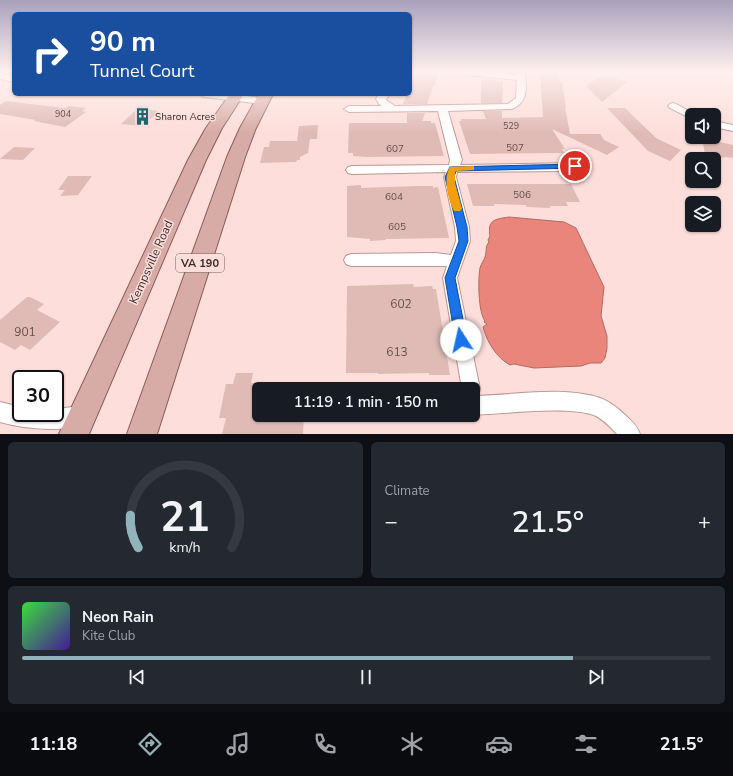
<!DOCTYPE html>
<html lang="en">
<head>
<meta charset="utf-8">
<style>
  :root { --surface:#171b24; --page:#242831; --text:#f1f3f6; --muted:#9ea1a6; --line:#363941; --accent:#91b4ba }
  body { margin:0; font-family:"Nunito Sans",sans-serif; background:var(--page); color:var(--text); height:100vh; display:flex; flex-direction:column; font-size:15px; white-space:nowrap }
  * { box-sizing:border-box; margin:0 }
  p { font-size:13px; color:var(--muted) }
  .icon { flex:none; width:22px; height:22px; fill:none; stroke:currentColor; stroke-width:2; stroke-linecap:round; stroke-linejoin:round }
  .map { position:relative; height:434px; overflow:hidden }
  .panel { display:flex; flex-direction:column; gap:8px; padding:8px; background:#0d0f14; flex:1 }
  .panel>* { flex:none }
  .guide { position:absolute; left:12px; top:12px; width:400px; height:84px; border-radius:6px; box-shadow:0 1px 3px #0004; background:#1a4fa0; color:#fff; overflow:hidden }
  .fabs { position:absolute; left:685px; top:108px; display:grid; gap:8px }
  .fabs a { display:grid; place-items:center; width:36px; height:36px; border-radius:6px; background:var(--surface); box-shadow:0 1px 3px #0004; font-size:20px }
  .speed { position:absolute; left:12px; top:370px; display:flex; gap:8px; font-size:20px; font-weight:700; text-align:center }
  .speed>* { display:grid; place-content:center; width:52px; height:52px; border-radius:50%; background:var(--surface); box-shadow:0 1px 3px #0004; line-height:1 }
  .speed .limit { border:2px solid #111; border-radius:6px; background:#fff; color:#111 }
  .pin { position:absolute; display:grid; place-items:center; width:34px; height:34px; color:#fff; margin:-17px; border:2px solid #fff; border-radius:50%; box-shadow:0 1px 4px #0007 }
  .me { position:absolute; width:44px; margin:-22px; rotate:350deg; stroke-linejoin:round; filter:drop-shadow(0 0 3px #0008) }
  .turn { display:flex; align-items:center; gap:14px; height:84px; padding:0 12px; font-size:18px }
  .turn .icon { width:52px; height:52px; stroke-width:2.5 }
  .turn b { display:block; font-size:28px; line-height:34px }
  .big { font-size:30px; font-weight:600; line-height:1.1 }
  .panel .card { flex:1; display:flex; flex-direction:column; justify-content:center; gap:6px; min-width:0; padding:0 14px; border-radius:6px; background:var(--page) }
  .panel .dial { align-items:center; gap:0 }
  .dial svg { height:104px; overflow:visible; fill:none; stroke:var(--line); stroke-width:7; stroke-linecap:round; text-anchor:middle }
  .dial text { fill:var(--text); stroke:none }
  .song { display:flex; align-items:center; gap:12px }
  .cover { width:48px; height:48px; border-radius:6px; background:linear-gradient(135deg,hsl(120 70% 55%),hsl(260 70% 35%)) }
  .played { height:4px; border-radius:2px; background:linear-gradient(90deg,var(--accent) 80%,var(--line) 80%) }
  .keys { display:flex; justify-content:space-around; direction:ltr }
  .heat { display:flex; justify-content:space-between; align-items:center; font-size:22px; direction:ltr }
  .panel .tiles { flex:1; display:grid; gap:8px; grid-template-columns:1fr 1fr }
  .card:last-child { grid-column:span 2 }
  .trip { position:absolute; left:252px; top:382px; width:228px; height:40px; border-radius:6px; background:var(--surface); box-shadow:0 1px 3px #0004; font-weight:600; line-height:40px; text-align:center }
  .tabs { display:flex; height:64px; justify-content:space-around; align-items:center; background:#090b0e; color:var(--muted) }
  .tabs .icon { width:28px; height:28px }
  .tabs .selected { color:var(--accent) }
  .tabs b { font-size:18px; color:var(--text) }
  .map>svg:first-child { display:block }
  .water { fill:#e9857b; stroke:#b46a62 }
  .building { fill:#e0bbb6 }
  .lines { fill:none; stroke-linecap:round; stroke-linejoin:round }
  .street-casing { stroke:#bb9792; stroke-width:2 }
  .primary-casing { stroke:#8f5a55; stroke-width:2 }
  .street { fill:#fff; fill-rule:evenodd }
  .primary { fill:#d7aca7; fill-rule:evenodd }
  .route { fill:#1a73e8; stroke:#114b97 }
  .slow { fill:#f59e0b }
  .labels { text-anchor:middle; stroke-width:3; stroke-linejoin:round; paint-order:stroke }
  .far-number-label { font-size:9px; fill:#644f4c }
  .far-poi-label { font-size:10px; fill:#3a2b29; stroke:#fddeda; text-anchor:start }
  .number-label { font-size:10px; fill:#644f4c }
  .shield { fill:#fddeda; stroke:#74615e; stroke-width:1 }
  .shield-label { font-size:11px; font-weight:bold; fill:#3a2b29 }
  .street-label { font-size:12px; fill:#3a2b29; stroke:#fddeda }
  .near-number-label { font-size:12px; fill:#644f4c }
</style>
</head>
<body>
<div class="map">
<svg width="733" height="434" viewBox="0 0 733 434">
  <rect width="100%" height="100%" fill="#fddeda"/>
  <!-- water -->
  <path class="water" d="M509 217 564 222 576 228 604 287 601 316 607 336V348L605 358 601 363H590L581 366 534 368 514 364 510 365C496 357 487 342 483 327L487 324 484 322 485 321C478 312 478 279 480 268 481 264 484 260 485 257 487 251 485 246 489 242L488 240 490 236C487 220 495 219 509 217Z"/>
  <!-- building -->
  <g class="building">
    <polygon points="416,72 438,73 435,86 433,86 427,104 403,104 407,94 410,94 410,87"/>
    <polygon points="540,72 556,72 560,81 562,82 566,108 565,107 570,134 600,134 604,140 619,147 607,155 552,129 565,149 562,149 564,153 470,154 459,121 461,121 461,119 486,119 483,111 502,111 502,118 543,117"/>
    <polygon points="602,75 607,77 609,76 627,82 602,102 586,86"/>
    <polygon points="483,79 503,81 502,103 481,103 481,81 483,81"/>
    <polygon points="6,101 65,108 69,106 86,108 82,111 86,112 65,127 34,121 36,120 0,114 0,105"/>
    <polygon points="138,108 158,111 158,112 143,126 121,124"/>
    <polygon points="607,108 625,108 656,138 681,150 670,161 648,151"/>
    <polygon points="407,113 425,113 422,121 431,121 431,123 435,123 444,156 367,157 353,156 353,153 348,153 349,123 407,123"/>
    <polygon points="318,125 317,139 310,139 308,153 300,157 300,160 297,160 296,162 260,163 264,147 269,147 270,141 297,141 299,126"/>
    <polygon points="702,138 733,145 733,158 726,157 719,158 705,154"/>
    <polygon points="14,147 35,148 23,160 0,159"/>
    <polygon points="68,176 92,176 78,195 60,196 65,190 58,190"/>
    <polygon points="467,184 571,184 580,202 566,202 568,206 550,206 550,208 527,207 526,205 494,204 494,206 473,206"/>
    <polygon points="361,185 361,188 417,186 433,186 433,188 438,187 449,238 386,239 386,240 370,241 370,239 347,237 347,186"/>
    <polygon points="413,284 414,287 432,286 433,289 436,289 450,375 429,375 429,373 378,374 378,373 346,373 347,286"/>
    <polygon points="27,297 30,297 44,304 37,310 60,322 30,350 21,345 15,350 0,342 0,320"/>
    <polygon points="236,373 253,373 251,383 258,383 259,415 304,415 303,434 222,434 226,418 219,418 226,384 233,384"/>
  </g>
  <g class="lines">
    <defs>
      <g id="street">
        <path d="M463 72H490L517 75V72H525C526 87 529 102 512 109L448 111 462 160 460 165 575 163 579 164 581 167 579 170 575 171 457 172 456 177 469 227 470 241 457 278 480 389 478 396H475C514 395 563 386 600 398 610 402 618 408 625 415 632 421 637 426 640 434H617C611 428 604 420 596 416 570 405 502 414 473 415H472L473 389H462L443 278 447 266H351L346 264 344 260 346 256 351 254 435 253 451 255 456 241 455 227 444 177 446 172 352 174 348 173 346 170 348 167 352 166 449 165 450 160 438 111 349 112 344 109 349 106H382L379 104 376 99 379 94H389L386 100 395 106 508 104 516 98 517 80 467 75Z"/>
        <polygon points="0,73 14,76 14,82 0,79"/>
        <polygon points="199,94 227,94 262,98 267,101 262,104 204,97"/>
        <polygon points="673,103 676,104 696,115 692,115 692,119 670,108 668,106 670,104"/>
        <polygon points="714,121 733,125 733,131 714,127"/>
        <path d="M0 402 21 407V413H55V409L82 406 89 409 92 416 89 423C64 433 25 429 0 422Z"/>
      </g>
      <g id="primary">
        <polygon points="230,94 244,94 222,128 206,160 89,434 59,434 188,160 206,128"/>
        <polygon points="259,94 273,94 256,128 245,157 157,434 127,434 227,157 240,128"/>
      </g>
    </defs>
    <!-- street casing -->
    <use href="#street" class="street-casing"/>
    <!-- primary casing -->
    <use href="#primary" class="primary-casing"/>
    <!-- street -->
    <use href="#street" class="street"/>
    <!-- primary -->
    <use href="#primary" class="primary"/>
  </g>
  <!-- sky -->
  <linearGradient id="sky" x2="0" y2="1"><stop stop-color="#a8a1bc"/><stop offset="0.54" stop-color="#fef0ee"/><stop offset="1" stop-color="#fef0ee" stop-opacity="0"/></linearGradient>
  <rect width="733" height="133" fill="url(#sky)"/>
  <!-- route -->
  <polygon class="route" points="575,164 578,165 578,168 456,171 454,177 467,227 468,241 455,278 467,340 465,344 461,345 456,344 445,278 459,241 457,227 445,177 450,167"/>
  <!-- slow -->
  <path class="slow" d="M471 166H474V170L456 171 455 172V183L462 209 460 211H454C448 199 443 179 450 167Z"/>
  <!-- icons -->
  <defs>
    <symbol id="building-bare" viewBox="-9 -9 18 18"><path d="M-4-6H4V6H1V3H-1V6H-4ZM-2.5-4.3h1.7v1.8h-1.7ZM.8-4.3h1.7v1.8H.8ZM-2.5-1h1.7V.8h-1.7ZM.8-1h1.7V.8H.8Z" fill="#1c6871" stroke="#fddeda" stroke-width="2.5" paint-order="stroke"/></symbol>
  </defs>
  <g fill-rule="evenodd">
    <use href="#building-bare" x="130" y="104" width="25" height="25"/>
  </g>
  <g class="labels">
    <!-- far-number labels -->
    <g class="far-number-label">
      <text x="63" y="117">904</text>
      <text x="511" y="129">529</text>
    </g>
    <!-- far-poi labels -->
    <g class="far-poi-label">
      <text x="155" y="120">Sharon Acres</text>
    </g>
    <!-- number labels -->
    <g class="number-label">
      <text x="515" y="151">507</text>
      <text x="395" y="152">607</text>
      <text x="522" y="198">506</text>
      <text x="394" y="200">604</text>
      <text x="397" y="230">605</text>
    </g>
    <!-- shield labels -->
    <rect class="shield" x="176" y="254" width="48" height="18" rx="3"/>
    <g class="shield-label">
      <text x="200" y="267">VA 190</text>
    </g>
    <!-- street labels -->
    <g class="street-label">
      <text transform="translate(151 262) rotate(-66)" y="4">Kempsville Road</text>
    </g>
    <!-- near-number labels -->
    <g class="near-number-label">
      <text x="401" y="308">602</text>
      <text x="25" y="336">901</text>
      <text x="397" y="356">613</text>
    </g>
  </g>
</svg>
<div class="fabs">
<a><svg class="icon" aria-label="sound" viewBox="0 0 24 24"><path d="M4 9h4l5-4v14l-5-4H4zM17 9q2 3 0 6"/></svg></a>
<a><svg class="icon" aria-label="search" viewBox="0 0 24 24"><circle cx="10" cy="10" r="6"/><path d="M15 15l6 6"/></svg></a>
<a><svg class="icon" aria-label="layers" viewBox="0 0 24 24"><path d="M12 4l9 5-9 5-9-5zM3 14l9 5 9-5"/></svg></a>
</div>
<div class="speed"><div class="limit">30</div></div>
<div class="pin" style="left:575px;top:166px;background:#d93025"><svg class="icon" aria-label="arrive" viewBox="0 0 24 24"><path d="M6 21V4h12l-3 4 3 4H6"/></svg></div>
<svg class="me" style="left:461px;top:340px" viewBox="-20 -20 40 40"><circle r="19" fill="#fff"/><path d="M0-13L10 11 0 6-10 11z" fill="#1a73e8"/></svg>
<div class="trip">11:19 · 1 min · 150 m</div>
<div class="guide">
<div class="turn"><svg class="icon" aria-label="right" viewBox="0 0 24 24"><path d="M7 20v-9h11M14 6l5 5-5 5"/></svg><div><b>90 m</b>Tunnel Court</div></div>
</div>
</div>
<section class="panel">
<div class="tiles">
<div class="card dial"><svg viewBox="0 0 100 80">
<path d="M14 69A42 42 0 1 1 86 69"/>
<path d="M14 69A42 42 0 0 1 8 44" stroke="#91b4ba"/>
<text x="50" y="56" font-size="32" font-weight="700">21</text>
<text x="50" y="72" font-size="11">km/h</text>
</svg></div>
<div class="card"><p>Climate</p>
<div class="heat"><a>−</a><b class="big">21.5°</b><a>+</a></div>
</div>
<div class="card">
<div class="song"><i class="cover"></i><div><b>Neon Rain</b><p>Kite Club</p></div></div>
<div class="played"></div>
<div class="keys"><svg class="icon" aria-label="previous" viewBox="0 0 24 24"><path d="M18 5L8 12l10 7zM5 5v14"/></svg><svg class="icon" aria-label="pause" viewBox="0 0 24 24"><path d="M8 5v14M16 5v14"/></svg><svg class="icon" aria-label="next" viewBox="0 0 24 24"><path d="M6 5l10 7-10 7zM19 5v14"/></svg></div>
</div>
</div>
</section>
<nav class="tabs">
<b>11:18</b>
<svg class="icon selected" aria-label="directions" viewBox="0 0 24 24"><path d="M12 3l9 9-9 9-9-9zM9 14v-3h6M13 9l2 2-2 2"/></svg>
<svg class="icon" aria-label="music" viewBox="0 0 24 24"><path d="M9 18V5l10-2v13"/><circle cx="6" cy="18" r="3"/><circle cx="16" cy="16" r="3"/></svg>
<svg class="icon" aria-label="phone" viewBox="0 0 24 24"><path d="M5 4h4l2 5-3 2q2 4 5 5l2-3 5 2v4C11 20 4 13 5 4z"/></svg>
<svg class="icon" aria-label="climate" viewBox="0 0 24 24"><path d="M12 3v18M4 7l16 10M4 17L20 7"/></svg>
<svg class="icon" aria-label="car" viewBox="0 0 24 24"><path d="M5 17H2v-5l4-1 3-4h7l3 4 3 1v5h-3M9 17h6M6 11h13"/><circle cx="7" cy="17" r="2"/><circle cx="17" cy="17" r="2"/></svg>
<svg class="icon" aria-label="filters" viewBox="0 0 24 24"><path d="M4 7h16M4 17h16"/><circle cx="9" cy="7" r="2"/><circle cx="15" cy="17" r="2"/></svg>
<b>21.5°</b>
</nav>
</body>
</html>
